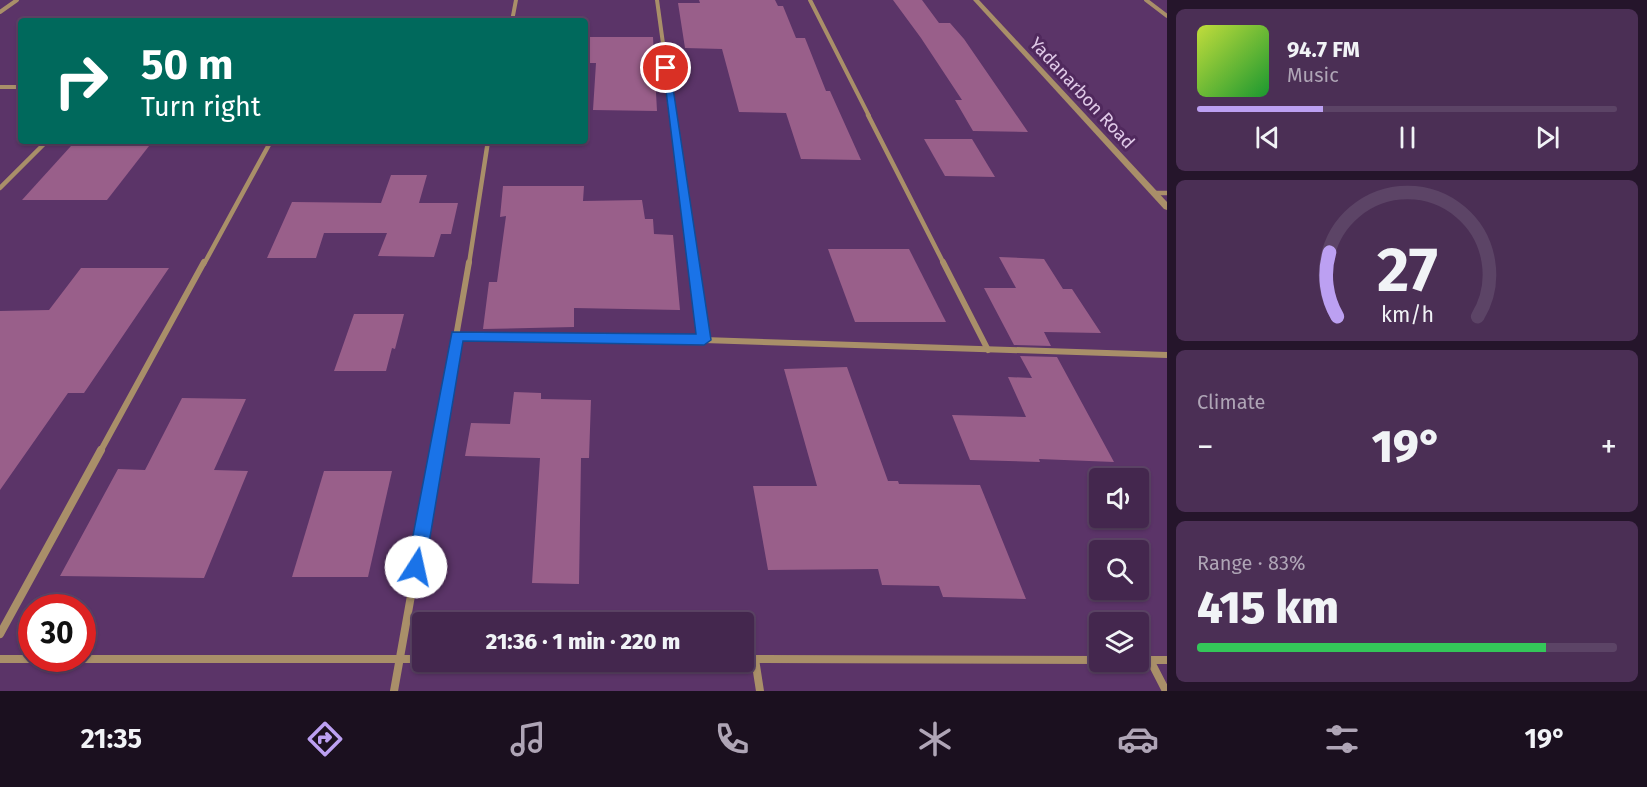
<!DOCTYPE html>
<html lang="en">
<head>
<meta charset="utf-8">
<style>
  :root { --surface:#44274e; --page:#4b2f55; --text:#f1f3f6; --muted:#afa5b6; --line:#5c4466; --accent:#bca0f2 }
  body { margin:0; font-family:"Fira Sans",sans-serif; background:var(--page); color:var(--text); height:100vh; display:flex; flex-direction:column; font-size:22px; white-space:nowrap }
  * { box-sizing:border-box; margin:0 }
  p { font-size:20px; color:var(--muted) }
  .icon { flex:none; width:33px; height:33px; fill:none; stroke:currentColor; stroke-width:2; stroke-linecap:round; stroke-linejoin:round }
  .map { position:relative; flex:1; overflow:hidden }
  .sheet { display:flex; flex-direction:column; gap:9px; padding:9px; background:#25152b; width:480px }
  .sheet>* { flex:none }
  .top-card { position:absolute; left:18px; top:18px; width:570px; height:126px; border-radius:6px; box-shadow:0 2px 4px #0004,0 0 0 2px var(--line); background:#00695c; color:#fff; overflow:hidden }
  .buttons { position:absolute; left:1089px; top:468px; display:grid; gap:12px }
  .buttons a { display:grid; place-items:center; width:60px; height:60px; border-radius:6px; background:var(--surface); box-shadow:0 2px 4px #0004,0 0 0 2px var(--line); font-size:30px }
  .speed { position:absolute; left:18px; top:594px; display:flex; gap:12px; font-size:30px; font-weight:700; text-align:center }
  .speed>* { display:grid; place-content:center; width:78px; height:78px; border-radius:50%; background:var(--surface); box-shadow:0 2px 4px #0004,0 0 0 2px var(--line); line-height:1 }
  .speed .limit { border:9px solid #d22; background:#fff; color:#111 }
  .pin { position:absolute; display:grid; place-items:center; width:51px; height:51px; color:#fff; margin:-26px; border:3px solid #fff; border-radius:50%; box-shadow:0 2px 6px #0007 }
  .me { position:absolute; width:66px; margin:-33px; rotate:10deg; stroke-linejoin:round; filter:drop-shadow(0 0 4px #0008) }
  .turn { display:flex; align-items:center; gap:21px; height:126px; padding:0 24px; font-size:27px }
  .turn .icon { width:78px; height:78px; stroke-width:2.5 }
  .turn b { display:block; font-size:42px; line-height:51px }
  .big { font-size:45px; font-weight:800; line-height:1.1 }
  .sheet .card { flex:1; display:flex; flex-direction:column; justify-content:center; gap:9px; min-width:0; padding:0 21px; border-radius:9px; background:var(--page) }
  .sheet .dial { align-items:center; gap:0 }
  .dial svg { height:156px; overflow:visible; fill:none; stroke:var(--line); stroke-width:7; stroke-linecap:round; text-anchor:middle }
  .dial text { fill:var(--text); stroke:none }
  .song { display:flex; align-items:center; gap:18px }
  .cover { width:72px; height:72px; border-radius:9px; background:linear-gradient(135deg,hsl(70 70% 55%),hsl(130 70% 35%)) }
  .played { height:6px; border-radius:3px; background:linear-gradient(90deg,var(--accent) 30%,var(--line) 30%) }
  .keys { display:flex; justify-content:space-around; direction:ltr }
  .heat { display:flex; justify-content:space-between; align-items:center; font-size:33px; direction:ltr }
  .charge { height:9px; border-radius:4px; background:linear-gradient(90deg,#34c759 83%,var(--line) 0) }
  .trip { position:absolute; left:412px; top:612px; width:342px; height:60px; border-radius:6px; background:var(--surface); box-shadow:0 2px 4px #0004,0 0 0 2px var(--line); font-weight:800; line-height:60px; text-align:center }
  .tab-bar { display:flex; height:96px; justify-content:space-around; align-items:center; background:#1b101f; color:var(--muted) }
  .tab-bar .icon { width:42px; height:42px }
  .tab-bar .current { color:var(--accent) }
  .tab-bar b { font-size:27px; color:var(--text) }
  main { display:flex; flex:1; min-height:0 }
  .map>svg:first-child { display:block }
  .building { fill:#995f8a }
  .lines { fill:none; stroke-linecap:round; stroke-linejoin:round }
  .minor-far3 { stroke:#a98f69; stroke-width:4 }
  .minor-far2 { stroke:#a98f69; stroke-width:4.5 }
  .minor-far1 { stroke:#a98f69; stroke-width:6 }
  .minor { stroke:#a98f69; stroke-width:8 }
  .tertiary { fill:#a98f69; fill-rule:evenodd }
  .route { fill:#1a73e8; stroke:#114b97; stroke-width:1.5 }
  .labels { text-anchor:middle; stroke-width:6; stroke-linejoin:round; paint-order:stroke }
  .far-street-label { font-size:18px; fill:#e0cae8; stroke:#50295d }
</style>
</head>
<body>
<main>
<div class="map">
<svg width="1167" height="691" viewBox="0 0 1167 691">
  <rect width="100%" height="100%" fill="#5b3468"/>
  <!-- building -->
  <g class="building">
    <polygon points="699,0 775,0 778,6 783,6 796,38 805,38 826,91 830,91 861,160 801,159 786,113 739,112 722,49 685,48 678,3 700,3"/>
    <polygon points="893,0 922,0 939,23 950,23 964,39 1028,132 973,131 955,100 962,100 921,38"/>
    <polygon points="585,37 653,37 657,111 593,110 596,63 585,63"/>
    <polygon points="924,139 972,139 995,177 945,176"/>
    <polygon points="71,146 149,146 107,200 22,200"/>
    <polygon points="391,175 427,175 419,203 458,203 451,234 441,234 434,257 378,256 387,233 324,233 316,258 267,258 292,202 381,203"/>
    <polygon points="503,186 584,186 583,201 642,200 645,219 653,219 654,234 673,235 680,310 574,308 574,327 483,329 489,282 497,282 506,216 500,217"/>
    <polygon points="828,249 909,249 946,322 855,322"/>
    <polygon points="999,257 1044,259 1063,289 1072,289 1101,333 1044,332 1051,346 1014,345 984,288 1016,288"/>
    <polygon points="81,268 169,268 84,393 68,393 0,490 0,311 49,310"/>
    <polygon points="354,314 404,314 395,349 392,348 386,371 334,371"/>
    <polygon points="1020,356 1057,357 1114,462 1039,459 1040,462 970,460 952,415 1026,417 1008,377 1032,378"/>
    <polygon points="847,367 888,481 898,481 899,484 980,485 1026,599 943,597 939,586 882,585 878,569 768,570 753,486 817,486 784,369"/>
    <polygon points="514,392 541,393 541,399 591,400 589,458 581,458 579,584 532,583 540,458 465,456 471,423 510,424"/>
    <polygon points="182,398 246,399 214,470 248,471 204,578 60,576 118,469 145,470"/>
    <polygon points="324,471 392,471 368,577 292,577"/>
  </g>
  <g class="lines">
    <!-- minor-far3 -->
    <g class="minor-far3">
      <polyline points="657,0 673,116"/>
      <polyline points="810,0 869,116"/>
      <polyline points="1146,0 1167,16"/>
      <polyline points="0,12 17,0"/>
      <polyline points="512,21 516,0"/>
      <polyline points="0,87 21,87"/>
    </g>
    <!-- minor-far2 -->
    <g class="minor-far2">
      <polyline points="673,115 693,264"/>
      <polyline points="868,115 944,264"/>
      <polyline points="0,188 47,141"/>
      <polyline points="1154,193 1167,193"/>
      <polyline points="204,264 271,141"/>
      <polyline points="469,264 488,141"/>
    </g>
    <!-- minor-far1 -->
    <g class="minor-far1">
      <polyline points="693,262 704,340"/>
      <polyline points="943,262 988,350"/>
      <polyline points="457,336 704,340 1167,355"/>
      <polyline points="100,452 204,262"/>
      <polyline points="436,452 469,262"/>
    </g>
    <!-- minor -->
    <g class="minor">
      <polyline points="0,634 101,450"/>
      <polyline points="0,659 423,659"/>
      <polyline points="744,659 1100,660"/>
      <polyline points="755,659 760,691"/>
      <polyline points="1138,660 1167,660"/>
      <polyline points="1150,660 1166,691"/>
      <polyline points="394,691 437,450"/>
    </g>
    <!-- tertiary -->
    <polygon class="tertiary" points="973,0 979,0 1167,202 1167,210 1164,209"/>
  </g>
  <!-- route -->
  <polygon class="route" points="663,66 670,68 711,340 704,345 463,341 425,567 422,573 416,575 410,573 407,567 452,332 696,334"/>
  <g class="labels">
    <!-- far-street labels -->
    <g class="far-street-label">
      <text transform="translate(1082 93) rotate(47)" y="6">Yadanarbon Road</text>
    </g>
  </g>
</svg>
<div class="buttons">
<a><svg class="icon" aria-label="sound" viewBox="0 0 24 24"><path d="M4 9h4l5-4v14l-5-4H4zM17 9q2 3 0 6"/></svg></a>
<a><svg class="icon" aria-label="search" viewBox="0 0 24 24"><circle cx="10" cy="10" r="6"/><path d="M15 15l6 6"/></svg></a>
<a><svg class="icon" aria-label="layers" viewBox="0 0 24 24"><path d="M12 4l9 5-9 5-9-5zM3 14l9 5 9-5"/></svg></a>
</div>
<div class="speed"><div class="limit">30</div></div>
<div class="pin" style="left:666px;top:68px;background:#d93025"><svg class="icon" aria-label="arrive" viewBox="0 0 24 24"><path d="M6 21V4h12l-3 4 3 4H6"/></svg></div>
<svg class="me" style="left:416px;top:567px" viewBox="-20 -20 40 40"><circle r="19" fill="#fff"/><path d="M0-13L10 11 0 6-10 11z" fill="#1a73e8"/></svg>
<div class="trip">21:36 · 1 min · 220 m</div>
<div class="top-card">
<div class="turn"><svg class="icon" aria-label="right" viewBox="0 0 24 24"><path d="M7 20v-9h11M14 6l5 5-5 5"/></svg><div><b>50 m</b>Turn right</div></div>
</div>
</div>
<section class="sheet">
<div class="card">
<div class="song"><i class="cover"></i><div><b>94.7 FM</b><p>Music</p></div></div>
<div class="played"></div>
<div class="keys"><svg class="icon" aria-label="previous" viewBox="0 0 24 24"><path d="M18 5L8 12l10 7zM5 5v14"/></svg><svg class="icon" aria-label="pause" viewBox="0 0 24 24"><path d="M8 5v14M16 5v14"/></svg><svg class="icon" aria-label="next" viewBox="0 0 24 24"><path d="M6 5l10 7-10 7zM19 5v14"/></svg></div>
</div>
<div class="card dial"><svg viewBox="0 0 100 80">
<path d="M14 69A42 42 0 1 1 86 69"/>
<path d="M14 69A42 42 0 0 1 10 36" stroke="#bca0f2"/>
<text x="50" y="56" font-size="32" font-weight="700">27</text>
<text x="50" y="72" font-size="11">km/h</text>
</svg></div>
<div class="card"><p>Climate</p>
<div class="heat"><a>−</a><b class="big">19°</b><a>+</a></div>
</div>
<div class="card"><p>Range · 83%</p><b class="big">415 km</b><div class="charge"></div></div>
</section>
</main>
<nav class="tab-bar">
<b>21:35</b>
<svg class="icon current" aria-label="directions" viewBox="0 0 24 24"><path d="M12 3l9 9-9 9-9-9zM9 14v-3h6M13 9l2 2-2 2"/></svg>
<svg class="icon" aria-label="music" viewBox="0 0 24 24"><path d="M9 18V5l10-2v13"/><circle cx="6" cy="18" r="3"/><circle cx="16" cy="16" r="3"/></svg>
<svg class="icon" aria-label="phone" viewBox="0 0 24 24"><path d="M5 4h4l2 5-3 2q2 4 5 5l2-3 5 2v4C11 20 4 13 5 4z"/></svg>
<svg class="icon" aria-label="climate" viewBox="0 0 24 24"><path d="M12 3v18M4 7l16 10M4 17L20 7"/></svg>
<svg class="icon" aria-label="car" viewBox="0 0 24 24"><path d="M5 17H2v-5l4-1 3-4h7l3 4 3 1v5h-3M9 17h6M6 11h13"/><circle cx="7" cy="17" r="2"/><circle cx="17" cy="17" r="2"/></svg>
<svg class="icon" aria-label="filters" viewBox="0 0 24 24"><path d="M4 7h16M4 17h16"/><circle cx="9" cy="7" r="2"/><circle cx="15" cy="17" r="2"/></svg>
<b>19°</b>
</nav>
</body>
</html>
